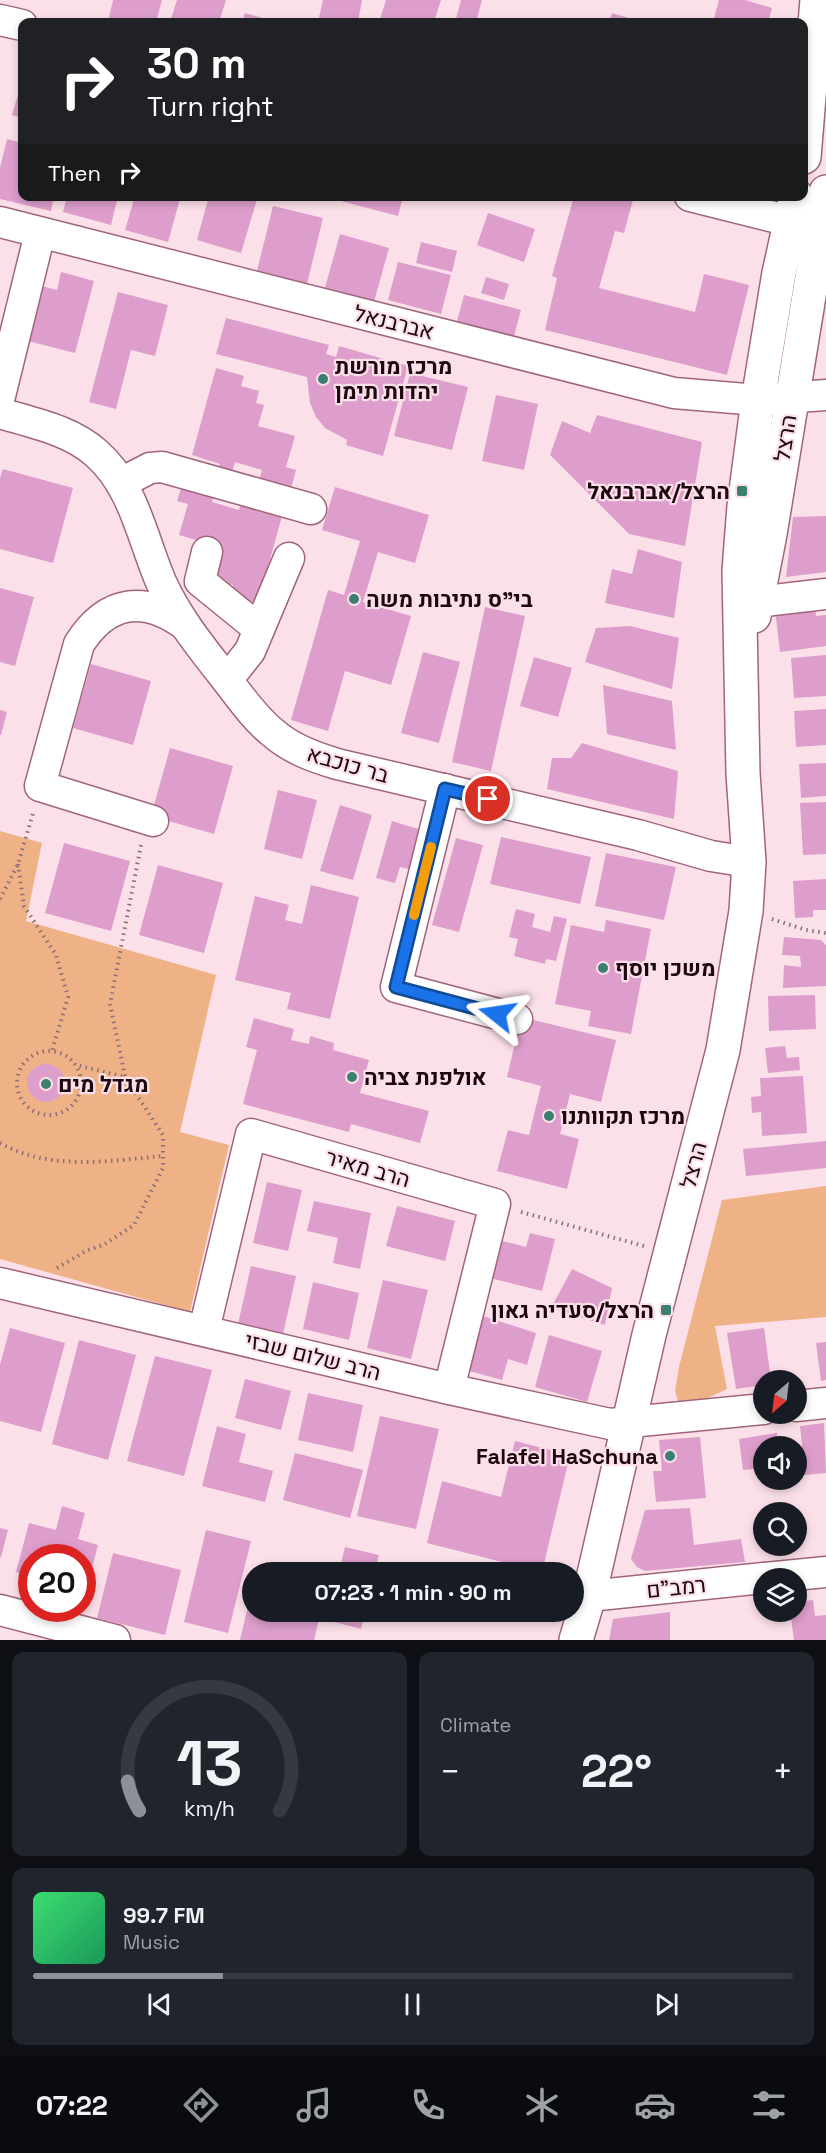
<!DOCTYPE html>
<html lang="en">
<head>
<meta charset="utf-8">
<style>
  :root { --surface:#171b24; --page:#20242c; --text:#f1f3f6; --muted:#9ea1a6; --line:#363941; --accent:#8c9099 }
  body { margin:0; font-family:"Space Grotesk",Heebo,sans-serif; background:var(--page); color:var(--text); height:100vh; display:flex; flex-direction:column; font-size:22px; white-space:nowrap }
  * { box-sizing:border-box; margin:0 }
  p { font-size:20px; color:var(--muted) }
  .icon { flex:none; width:33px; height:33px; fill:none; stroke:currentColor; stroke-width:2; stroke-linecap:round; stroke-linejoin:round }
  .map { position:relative; height:1640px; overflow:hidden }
  .sheet { display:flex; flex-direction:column; gap:12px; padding:12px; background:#0d0f14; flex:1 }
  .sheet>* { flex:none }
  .banner { position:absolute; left:18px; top:18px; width:790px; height:183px; border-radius:12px; box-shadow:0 3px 9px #0003; background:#202124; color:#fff; overflow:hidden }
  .needle { width:39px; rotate:208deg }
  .fabs { position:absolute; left:753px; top:1370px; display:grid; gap:12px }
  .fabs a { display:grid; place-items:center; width:54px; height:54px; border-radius:50%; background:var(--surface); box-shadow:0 3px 9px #0003; font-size:30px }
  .speed { position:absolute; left:18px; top:1544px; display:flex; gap:12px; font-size:30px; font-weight:700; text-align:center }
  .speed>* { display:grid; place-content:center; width:78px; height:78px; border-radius:50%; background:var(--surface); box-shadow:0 3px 9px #0003; line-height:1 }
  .speed .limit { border:9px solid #d22; background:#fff; color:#111 }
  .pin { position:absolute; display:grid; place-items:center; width:51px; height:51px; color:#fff; margin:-26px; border:3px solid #fff; border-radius:50%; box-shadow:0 2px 6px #0007 }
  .me { position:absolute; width:66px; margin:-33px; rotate:285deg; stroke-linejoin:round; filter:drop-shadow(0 0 4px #0008) }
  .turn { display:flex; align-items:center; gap:21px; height:126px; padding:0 30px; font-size:27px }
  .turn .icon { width:78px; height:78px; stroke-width:2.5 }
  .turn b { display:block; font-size:42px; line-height:51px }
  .then { display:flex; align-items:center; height:57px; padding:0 30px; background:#0003; gap:12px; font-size:22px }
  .big { font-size:45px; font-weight:800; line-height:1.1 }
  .sheet .widget { flex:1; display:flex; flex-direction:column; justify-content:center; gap:9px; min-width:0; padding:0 21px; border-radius:12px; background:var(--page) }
  .sheet .dial { align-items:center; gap:0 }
  .dial svg { height:156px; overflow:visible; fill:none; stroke:var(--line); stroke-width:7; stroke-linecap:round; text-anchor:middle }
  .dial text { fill:var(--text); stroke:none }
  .song { display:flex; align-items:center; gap:18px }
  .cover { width:72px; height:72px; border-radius:9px; background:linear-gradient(135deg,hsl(140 70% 55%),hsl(150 70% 35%)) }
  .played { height:6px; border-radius:3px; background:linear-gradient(90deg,var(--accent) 25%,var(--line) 25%) }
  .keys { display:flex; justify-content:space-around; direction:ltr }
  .heat { display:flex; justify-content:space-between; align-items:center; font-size:33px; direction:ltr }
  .sheet .tiles { flex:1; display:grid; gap:12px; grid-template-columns:1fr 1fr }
  .widget:last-child { grid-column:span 2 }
  .trip { position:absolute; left:242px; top:1562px; width:342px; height:60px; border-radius:30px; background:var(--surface); box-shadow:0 3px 9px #0003; font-weight:800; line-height:60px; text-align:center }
  .tabs { display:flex; height:96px; justify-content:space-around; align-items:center; background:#090b0e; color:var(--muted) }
  .tabs .icon { width:42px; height:42px }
  .tabs .active { color:var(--accent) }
  .tabs b { font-size:27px; color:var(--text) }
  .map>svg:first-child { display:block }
  .green { fill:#efb286 }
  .building { fill:#dd9ecc }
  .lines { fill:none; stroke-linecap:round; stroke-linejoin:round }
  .minor-casing { stroke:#a1657b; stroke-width:33 }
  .major-casing { stroke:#a1657b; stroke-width:36 }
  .path { stroke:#886f78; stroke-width:4; stroke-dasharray:1.5 4.5; stroke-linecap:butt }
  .minor { stroke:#fff; stroke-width:30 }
  .major { stroke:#fff; stroke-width:33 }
  .route-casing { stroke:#114b97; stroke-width:15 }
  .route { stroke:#1a73e8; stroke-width:10 }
  .slow { stroke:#f59e0b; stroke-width:10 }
  .poi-dot { fill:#3c7e6f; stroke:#fce0e9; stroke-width:2 }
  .labels { text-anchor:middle; stroke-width:4.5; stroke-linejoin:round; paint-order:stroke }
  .street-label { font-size:22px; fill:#1d0710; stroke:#fce0e9 }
  .poi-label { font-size:22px; font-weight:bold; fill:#1d0710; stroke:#fce0e9; text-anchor:start }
</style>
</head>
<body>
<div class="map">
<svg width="826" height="1640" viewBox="0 0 826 1640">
  <rect width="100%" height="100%" fill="#fce0e9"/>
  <!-- green -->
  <g class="green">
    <polygon points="0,831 42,843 26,921 216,975 180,1132 229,1145 190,1312 0,1259"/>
    <polygon points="826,1186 826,1317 715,1326 727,1389 693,1405 678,1401 675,1391 679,1367 722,1200"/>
  </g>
  <!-- building -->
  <g class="building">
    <polygon points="113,0 162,0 156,22 108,22"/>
    <polygon points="177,0 226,0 219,22 170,22"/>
    <polygon points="323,0 362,0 358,22 318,22"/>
    <polygon points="386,0 441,0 434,22 379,22"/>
    <polygon points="461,0 482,0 476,22 455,22"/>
    <polygon points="719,0 745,0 772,8 768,22 713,22"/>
    <polygon points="245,13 276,22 242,22"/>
    <polygon points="612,13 642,22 609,22"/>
    <polygon points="22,81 22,118 12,115"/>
    <polygon points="7,139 22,143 22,196 54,196 51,211 0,199 0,168"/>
    <polygon points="67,196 118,196 111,225 63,212"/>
    <polygon points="135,196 180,199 168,242 125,230"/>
    <polygon points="209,196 258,196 241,253 197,240"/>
    <polygon points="318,196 335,196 333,201"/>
    <polygon points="342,196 403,196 398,216 341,201"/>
    <polygon points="574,196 634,196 624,233 615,231 599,288 695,312 704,274 749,285 727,375 545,330 557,278 552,276"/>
    <polygon points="273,206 323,218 307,284 257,271"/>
    <polygon points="488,213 535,229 524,262 477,245"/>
    <polygon points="340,234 389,248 370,316 321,302"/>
    <polygon points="421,242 457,251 452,272 416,263"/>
    <polygon points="398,262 451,275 441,314 388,300"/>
    <polygon points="61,272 94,281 75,353 24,340 38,285 57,290"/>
    <polygon points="486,277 509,284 504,300 481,293"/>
    <polygon points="118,292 168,305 155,356 131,350 116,409 89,402"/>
    <polygon points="464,295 521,310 511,347 454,332"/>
    <polygon points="226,318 329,345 326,354 336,357 339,346 408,366 383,456 346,445 347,440 325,428 316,417 310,403 307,377 216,354"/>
    <polygon points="216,368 244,376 241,386 259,391 256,403 264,405 258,426 295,436 286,467 296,470 291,489 259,480 262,470 235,462 232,472 218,468 220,464 192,455"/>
    <polygon points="410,373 468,387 452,450 394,436"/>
    <polygon points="496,395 538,404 524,470 482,461"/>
    <polygon points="597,415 702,442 685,546 629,534 550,455 562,421 590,433"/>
    <polygon points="3,469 73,488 53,563 0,549 0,478"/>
    <polygon points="183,482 215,492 212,502 239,510 242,499 282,516 258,603 230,595 233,585 215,580 216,546 179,535 188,504 177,501"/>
    <polygon points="335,487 429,515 415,563 378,552 363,602 411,616 391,685 345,671 328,731 291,720 328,590 344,595 360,541 322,530"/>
    <polygon points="826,516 826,572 786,577 793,517"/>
    <polygon points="638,549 682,562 674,618 605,603 612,569 632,574"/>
    <polygon points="0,588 34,597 15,666 0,662"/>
    <polygon points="815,604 816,616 826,615 826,646 780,652 775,609"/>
    <polygon points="485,607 525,616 491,771 452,762"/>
    <polygon points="630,626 679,638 672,689 585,662 596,628"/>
    <polygon points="423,652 460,662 439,743 401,733"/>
    <polygon points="826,655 826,696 794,698 791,658"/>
    <polygon points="534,657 572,668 558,717 520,706"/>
    <polygon points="91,664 151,681 133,745 73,728"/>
    <polygon points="603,685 672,701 676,750 607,734"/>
    <polygon points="826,709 826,745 796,747 794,711"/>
    <polygon points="0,710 7,712 1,735 0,735"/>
    <polygon points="582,743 678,771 674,819 547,789 552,758 571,758"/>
    <polygon points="170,748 233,766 214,834 151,816"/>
    <polygon points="826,763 826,796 801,798 799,764"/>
    <polygon points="278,790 317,800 302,859 264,849"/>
    <polygon points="826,802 826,854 803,855 800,803"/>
    <polygon points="340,805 372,815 353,880 320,871"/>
    <polygon points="392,821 428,832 416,871 400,867 395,883 376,878"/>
    <polygon points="501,837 591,857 580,904 490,884"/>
    <polygon points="456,838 483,845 459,932 432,925"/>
    <polygon points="64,843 130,861 111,931 45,913"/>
    <polygon points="606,853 676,867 664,920 595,906"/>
    <polygon points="158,865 223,883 204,953 139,935"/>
    <polygon points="826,879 826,910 813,910 813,917 795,918 793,881"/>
    <polygon points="311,885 359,897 330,1019 287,1009 291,993 235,980 255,896 289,905 285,920 302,924"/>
    <polygon points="516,909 535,914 532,927 550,932 554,916 567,919 556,961 546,959 545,964 514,956 518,939 509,937"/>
    <polygon points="606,920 651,929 631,1034 588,1026 591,1011 555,1004 571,925 604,932"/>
    <polygon points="784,937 821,940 826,945 826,986 783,988 784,965 801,967 800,956 782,955"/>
    <polygon points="815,995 816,1029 769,1031 768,996"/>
    <polygon points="521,1017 616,1040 601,1102 570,1094 560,1134 579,1139 567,1189 497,1171 508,1130 529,1135 541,1086 507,1077"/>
    <polygon points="254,1018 294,1029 291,1040 309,1044 310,1036 334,1043 333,1050 369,1060 360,1093 429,1111 420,1143 351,1124 349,1132 243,1104 257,1050 246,1047"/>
    <polygon points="785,1046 787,1058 799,1057 800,1070 768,1073 765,1048"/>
    <circle cx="46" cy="1083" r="19"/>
    <polygon points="803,1076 807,1133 762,1136 761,1112 752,1113 751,1097 761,1096 760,1078"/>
    <polygon points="826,1141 826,1168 746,1176 743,1149"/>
    <polygon points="267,1182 302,1190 288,1251 253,1243"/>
    <polygon points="314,1201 371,1213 360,1269 333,1263 338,1238 307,1231"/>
    <polygon points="397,1206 455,1221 445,1261 386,1246"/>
    <polygon points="530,1233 555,1239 542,1291 482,1276 491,1238 526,1247"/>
    <polygon points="251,1266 296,1276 283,1334 238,1324"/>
    <polygon points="572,1269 612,1288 605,1325 551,1308"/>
    <polygon points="383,1280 428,1290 411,1359 367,1348"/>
    <polygon points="313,1282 359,1293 349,1340 303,1329"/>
    <polygon points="483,1316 536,1333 527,1365 508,1359 502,1380 466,1370"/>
    <polygon points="10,1328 65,1343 41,1432 0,1421 0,1365"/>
    <polygon points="764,1328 771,1380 764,1380 764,1385 736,1389 727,1333"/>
    <polygon points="549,1335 602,1351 587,1402 535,1387"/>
    <polygon points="79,1340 136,1355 108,1460 52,1444"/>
    <polygon points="826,1342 826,1380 821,1381 816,1343"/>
    <polygon points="155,1356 212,1370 184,1476 127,1461"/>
    <polygon points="245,1379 291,1391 281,1430 235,1418"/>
    <polygon points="308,1393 363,1405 353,1452 298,1440"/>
    <polygon points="380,1416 439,1429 416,1529 357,1516"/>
    <polygon points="824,1423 826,1473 805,1475 800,1426"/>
    <polygon points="217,1426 246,1434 239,1462 273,1471 265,1502 202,1486"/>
    <polygon points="777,1433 779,1446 764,1446 764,1468 743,1470 739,1439"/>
    <polygon points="700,1437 706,1498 656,1502 653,1471 662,1471 659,1440"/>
    <polygon points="515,1441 570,1455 542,1572 427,1543 442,1481 501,1497"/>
    <polygon points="295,1453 363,1470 350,1518 283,1500"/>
    <polygon points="62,1506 85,1513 78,1539 98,1545 86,1591 82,1591 82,1557 32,1557 32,1577 16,1572 29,1523 56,1530"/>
    <polygon points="690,1508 694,1545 741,1539 745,1562 645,1571 637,1567 631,1559 645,1510"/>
    <polygon points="0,1528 8,1530 1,1557 0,1557"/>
    <polygon points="206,1530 251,1541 228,1633 184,1622"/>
    <polygon points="345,1547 379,1555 375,1572 339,1572"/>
    <polygon points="113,1553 181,1570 165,1635 97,1618"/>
    <polygon points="251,1594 252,1611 321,1611 314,1640 240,1640"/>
    <polygon points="813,1600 815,1616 826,1615 826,1640 794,1640 790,1611 796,1611 796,1602"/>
    <polygon points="330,1611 365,1611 361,1629 327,1620"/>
    <polygon points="670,1612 670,1640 609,1640 613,1619"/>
  </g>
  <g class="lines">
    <defs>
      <g id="minor">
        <polyline points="0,20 22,25"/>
        <polyline points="690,196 814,227"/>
        <polyline points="0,222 674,393 758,400 826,395"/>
        <polyline points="0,396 40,233"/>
        <path d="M0 413C33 423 70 430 96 453 134 486 142 538 161 582 178 620 205 652 230 684 243 701 256 719 272 732 291 749 314 757 337 764L638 835 711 856 749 862"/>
        <polyline points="121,483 150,468 162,467 311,509"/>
        <polyline points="207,552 200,581 259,629"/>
        <polyline points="757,602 826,594"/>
        <polyline points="227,680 250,651 289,558"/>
        <polyline points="445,789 396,987 517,1019"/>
        <path d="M153 821 40 786 79 644C107 600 144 595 185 625"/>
        <polyline points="0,1283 449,1389 610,1424 764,1409"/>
        <polyline points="204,1330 251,1134 495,1204 449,1389"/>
        <polyline points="796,1406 826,1403"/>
        <polyline points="765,1578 826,1572"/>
        <polyline points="589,1596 764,1578"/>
        <polyline points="0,1610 115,1640"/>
      </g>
      <g id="major">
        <polyline points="804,157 817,0"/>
        <polyline points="754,616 770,534 826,192"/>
        <polyline points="576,1640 589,1596 649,1335 723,1050 746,911 749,862 743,773 739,571 744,506 758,400 779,273 796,196"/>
      </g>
    </defs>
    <!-- minor casing -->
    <use href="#minor" class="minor-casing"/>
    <!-- major casing -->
    <use href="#major" class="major-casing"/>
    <!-- path -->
    <g class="path">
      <polyline points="18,864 24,906 56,955 68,997 52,1051"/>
      <polyline points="0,899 18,864 34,810"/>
      <polyline points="772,919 806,930 826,933"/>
      <circle cx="49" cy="1083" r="32"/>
      <polyline points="125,1076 110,1004 141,845"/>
      <path d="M0 1143C49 1171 109 1161 163 1156"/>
      <polyline points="521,1212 644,1246"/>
      <polyline points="57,1268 86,1251 105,1244 134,1225 163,1168 163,1135 125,1077 76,1065"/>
    </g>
    <!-- minor -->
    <use href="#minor" class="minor"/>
    <!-- major -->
    <use href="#major" class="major"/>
  </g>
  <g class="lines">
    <defs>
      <polyline id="route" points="488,799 445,789 396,987 497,1014"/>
    </defs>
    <!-- route casing -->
    <use href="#route" class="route-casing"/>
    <!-- route -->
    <use href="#route" class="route"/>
    <!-- slow -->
    <polyline class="slow" points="414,915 431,847"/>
  </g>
  <!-- markers -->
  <g class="poi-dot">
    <circle cx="323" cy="379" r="6"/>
    <rect x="736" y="485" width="12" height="12" rx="3"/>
    <circle cx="354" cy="599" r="6"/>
    <circle cx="603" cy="968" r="6"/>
    <circle cx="352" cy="1077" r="6"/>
    <circle cx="46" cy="1084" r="6"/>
    <circle cx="549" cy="1116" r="6"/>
    <rect x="660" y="1304" width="12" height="12" rx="3"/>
    <circle cx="670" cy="1456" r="6"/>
  </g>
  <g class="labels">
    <!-- street labels -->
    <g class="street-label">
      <text transform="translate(394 322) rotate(14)" y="8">אברבנאל</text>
      <text transform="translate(785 438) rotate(-81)" y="8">הרצל</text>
      <text transform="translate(348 764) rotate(16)" y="8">בר כוכבא</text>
      <text transform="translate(693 1165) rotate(-75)" y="8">הרצל</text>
      <text transform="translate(368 1168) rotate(16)" y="8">הרב מאיר</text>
      <text transform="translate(313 1356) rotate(14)" y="8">הרב שלום שבזי</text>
      <text transform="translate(676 1587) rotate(-6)" y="8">רמב"ם</text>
    </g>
    <!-- poi labels -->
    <g class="poi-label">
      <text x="335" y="374">מרכז מורשת<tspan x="335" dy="25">יהדות תימן</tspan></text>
      <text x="730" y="499" text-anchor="end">הרצל/אברבנאל</text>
      <text x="366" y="607">בי"ס נתיבות משה</text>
      <text x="615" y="976">משכן יוסף</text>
      <text x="364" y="1085">אולפנת צביה</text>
      <text x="58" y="1092">מגדל מים</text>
      <text x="561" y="1124">מרכז תקוותנו</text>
      <text x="654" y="1318" text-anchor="end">הרצל/סעדיה גאון</text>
      <text x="658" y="1464" text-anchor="end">Falafel HaSchuna</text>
    </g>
  </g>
</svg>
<div class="fabs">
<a><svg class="needle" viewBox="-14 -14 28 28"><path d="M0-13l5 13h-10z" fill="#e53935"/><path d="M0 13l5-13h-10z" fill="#9ea1a6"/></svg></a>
<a><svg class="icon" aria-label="sound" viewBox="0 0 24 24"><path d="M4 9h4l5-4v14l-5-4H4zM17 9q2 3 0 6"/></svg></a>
<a><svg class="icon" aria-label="search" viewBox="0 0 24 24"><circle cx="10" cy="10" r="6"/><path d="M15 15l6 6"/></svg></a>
<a><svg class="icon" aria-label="layers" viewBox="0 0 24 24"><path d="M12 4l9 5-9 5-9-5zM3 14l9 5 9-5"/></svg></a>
</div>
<div class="speed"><div class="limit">20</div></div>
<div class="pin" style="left:488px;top:799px;background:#d93025"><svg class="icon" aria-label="arrive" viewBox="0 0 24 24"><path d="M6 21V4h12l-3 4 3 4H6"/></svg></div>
<svg class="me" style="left:497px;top:1014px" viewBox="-20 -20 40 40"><path d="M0-17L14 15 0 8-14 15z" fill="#1a73e8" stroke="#fff" stroke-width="4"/></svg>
<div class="trip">07:23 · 1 min · 90 m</div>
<div class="banner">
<div class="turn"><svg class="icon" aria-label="right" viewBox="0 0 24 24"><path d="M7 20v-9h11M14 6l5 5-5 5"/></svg><div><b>30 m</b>Turn right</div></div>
<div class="then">Then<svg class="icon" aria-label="right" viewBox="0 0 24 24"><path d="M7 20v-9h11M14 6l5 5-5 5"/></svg></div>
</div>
</div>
<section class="sheet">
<div class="tiles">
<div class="widget dial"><svg viewBox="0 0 100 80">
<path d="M14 69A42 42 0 1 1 86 69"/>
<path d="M14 69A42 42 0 0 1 8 54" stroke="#8c9099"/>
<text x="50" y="56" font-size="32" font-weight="700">13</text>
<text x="50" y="72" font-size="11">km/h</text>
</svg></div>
<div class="widget"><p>Climate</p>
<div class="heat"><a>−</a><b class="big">22°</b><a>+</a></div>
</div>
<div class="widget">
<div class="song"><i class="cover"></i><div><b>99.7 FM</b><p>Music</p></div></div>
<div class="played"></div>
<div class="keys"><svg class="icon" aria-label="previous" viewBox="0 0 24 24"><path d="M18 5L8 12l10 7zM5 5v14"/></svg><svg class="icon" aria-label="pause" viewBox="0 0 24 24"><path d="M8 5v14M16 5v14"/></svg><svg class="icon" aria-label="next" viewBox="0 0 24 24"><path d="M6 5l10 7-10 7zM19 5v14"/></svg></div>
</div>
</div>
</section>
<nav class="tabs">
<b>07:22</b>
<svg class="icon active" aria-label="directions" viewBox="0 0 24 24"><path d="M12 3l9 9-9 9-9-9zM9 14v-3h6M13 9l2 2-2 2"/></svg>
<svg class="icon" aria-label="music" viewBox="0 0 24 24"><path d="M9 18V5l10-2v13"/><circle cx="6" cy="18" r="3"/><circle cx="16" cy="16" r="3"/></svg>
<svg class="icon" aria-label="phone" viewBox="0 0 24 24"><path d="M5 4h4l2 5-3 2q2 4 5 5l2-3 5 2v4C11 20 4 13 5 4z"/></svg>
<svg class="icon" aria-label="climate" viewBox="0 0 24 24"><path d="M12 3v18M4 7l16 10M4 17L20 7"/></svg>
<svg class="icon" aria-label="car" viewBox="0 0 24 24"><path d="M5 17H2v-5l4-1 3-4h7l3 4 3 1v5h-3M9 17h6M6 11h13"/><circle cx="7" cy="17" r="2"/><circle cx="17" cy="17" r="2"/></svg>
<svg class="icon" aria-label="filters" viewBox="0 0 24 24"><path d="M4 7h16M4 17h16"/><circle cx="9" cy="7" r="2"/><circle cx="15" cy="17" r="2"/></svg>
</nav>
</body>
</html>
